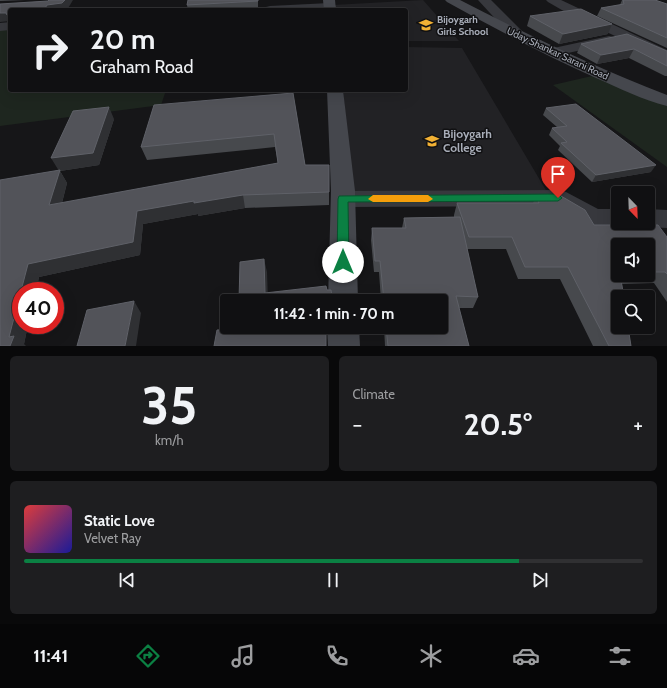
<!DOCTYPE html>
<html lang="en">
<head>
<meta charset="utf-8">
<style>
  :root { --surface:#101012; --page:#1e1e20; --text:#f1f3f6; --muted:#9c9d9f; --line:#303032; --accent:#0b8043 }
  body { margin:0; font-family:Cabin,sans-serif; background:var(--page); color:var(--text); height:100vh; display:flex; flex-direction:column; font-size:15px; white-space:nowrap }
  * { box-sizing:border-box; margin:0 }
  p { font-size:13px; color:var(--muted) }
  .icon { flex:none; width:22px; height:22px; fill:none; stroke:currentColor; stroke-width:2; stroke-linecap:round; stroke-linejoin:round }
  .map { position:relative; height:346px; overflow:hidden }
  .drawer { display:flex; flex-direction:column; gap:10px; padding:10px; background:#09090a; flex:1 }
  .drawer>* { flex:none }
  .hud { position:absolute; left:8px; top:8px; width:400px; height:84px; border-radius:4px; box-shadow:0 4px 16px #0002,0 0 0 1px var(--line); background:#101012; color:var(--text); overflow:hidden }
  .needle { width:26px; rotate:157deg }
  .controls { position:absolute; left:611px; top:186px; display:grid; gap:8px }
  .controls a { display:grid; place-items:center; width:44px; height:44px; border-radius:4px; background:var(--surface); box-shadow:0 4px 16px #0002,0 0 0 1px var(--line); font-size:20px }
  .speed { position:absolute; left:12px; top:282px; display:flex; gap:8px; font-size:20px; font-weight:700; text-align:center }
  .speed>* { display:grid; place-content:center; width:52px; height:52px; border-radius:50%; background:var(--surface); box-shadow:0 4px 16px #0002,0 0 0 1px var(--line); line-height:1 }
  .speed .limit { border:6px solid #d22; background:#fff; color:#111 }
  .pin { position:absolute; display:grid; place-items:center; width:34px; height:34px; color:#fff; margin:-41px -17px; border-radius:50% 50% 50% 0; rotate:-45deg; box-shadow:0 0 4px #0007 }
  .pin .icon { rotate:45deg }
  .me { position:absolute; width:44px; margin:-22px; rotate:0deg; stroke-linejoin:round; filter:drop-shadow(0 0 3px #0008) }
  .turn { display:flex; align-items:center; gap:14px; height:84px; padding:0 16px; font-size:18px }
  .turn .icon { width:52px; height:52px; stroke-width:2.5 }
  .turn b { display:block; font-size:28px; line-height:34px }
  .big { font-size:30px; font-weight:700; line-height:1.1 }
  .drawer .widget { flex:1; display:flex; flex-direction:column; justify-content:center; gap:6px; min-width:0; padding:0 14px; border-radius:6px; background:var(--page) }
  .drawer .dial { align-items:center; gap:0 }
  .dial b { font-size:52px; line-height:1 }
  .song { display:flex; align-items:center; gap:12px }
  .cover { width:48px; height:48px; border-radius:6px; background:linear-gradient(135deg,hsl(0 70% 55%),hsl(240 70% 35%)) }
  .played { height:4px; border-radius:2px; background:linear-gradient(90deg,var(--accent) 80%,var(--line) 80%) }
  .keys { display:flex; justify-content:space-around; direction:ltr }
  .heat { display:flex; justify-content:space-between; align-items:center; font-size:22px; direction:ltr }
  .drawer .tiles { flex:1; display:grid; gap:10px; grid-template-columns:1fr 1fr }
  .widget:last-child { grid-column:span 2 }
  .trip { position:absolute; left:220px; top:294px; width:228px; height:40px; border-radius:4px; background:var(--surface); box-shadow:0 4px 16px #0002,0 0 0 1px var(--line); font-weight:700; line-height:40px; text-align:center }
  .tabs { display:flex; height:64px; justify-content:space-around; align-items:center; background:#060607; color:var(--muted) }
  .tabs .icon { width:28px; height:28px }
  .tabs .current { color:var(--accent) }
  .tabs b { font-size:18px; color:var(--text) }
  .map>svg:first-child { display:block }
  .built { fill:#222225 }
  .green { fill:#1e261f }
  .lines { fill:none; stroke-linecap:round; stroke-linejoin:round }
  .street { fill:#37383d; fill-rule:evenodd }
  .secondary { fill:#45474d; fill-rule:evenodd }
  .wall { fill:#47494d; fill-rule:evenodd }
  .shaded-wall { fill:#2f3033 }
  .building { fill:#525359; stroke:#5f6168 }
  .route { fill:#0b8043; stroke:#07532c }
  .slow { fill:#f59e0b }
  .labels { text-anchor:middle; stroke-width:3; stroke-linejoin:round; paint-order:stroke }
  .far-poi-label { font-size:10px; font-weight:bold; fill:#a8adb8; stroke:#111113; text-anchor:start }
  .far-street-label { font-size:10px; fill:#a8adb8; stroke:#111113 }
  .poi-label { font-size:12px; font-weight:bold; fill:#a8adb8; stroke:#111113; text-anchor:start }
</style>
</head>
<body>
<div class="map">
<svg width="667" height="346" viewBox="0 0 667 346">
  <rect width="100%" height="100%" fill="#161618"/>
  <!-- built -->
  <g class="built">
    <polygon points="423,0 459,41 406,41 406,10 333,10 333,5"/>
    <polygon points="406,47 462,48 547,192 353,194 343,90 406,90"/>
  </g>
  <!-- green -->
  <g class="green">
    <polygon points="10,28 10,90 166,90 161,105 0,126 0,29"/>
    <polygon points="592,76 667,104 667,167 553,85"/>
  </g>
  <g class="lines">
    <!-- street -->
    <g class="street">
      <polygon points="478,0 491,0 522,31 524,34 522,37 512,37"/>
      <polygon points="546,0 561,0 667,50 667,60 574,17 548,2"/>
      <polygon points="330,3 334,4 336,7 334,10 264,10 266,7 270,6"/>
      <polygon points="10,22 10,30 0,31 0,23"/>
      <polygon points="609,36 614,37 616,40 614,43 554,56 549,55 547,52 549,49"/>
      <polygon points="558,190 566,192 598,209 618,209 618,223 628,223 618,227 594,227 585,225 554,206 343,207 335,205 331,199 335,193 343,191"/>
      <polygon points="648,209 667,210 667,228 648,227 639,225 638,223 648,223"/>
    </g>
    <!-- secondary -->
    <g class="secondary">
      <polygon points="323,0 335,0 336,10 324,10"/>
      <path d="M445 0H460C528 35 596 68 667 95V106C643 100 619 88 596 78 545 55 496 29 447 2Z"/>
      <polygon points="327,90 343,90 355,191 358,301 328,301 331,191"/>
      <polygon points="327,327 359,327 360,346 328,346"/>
    </g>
  </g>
  <!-- wall -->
  <g class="wall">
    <polygon points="0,0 26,0 0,1"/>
    <polygon points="188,0 258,0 258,8 220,10 188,10 187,5"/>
    <polygon points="622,0 655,0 667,4 667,48 597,16 601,8 620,5"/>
    <polygon points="530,16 608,34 559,44 527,26"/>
    <polygon points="581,44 667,51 667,76 665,76 629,58 597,64 577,53"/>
    <polygon points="293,93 305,165 329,165 329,205 245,208 198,216 198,214 143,224 140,255 39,277 36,291 21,291 21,325 28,325 24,344 0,346 59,170 114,119 99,165 60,171 67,183 62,203 278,163 275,147 147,160 141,147"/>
    <polygon points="546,108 651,172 592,182 558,150 560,146 549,135 552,128 557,127 543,115"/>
    <path d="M536 196 594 225 667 237V302L654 283 622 284 631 346H593L560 279H518L506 249H467L478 297 473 308H459L469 346H385L384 327H441V301H381L379 272H374L371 240 372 228H402L404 218 454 217V215L457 203H533ZM618 245H648V275H618Z"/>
  </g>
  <!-- shaded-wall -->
  <g class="shaded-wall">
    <polygon points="65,0 73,0 67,10 44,10 47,5"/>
    <polygon points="0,13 6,13 10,21 0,22"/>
    <polygon points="7,15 10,15 10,20"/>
    <polygon points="612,24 608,34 559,44 563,34"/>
    <polygon points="634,49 629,58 597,64 601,55"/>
    <polygon points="109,107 114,119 99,165 60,171 67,183 58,218 49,205 59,171 51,158"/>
    <polygon points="656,165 651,172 592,182 596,175"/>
    <polygon points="243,195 245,208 198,216 198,214 143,224 140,255 39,277 36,291 21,291 28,264 137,211 194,201"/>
    <polygon points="264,259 267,272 268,301 265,293"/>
    <polygon points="21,292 21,325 28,325 24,344 26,346 10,346 9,337"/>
    <polygon points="134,301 141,313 136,346 125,346"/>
  </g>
  <!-- building -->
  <g class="building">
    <polygon points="49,0 65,0 62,3 47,5 44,10 10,10 10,15 7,15 6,13 0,13 0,4 48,1"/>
    <polygon points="188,0 258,0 258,1 187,5"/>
    <polygon points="623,0 655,0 667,4 667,38 601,8 624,4"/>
    <polygon points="581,9 612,24 563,34 530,16"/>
    <polygon points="627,34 667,51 667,66 634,49 601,55 581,44"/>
    <polygon points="293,93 305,165 329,165 329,192 243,195 194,203 194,201 137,211 133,242 28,264 9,337 14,336 10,346 0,346 0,180 60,170 49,205 278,163 274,134 141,147 154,105"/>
    <polygon points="576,104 656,165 596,175 561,143 567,142 552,128 567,126 546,108"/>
    <polygon points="109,107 93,153 51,158 73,111"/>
    <polygon points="536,196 561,196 585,210 594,225 658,225 667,237 667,274 665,272 648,272 648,245 618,245 618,275 620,275 624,297 618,297 618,327 628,327 631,346 609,346 568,267 525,267 512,237 469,237 457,203 539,203"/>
    <polygon points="460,217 478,297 456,296 469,346 388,346 386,327 441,327 441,301 384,301 380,261 375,261 372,228 406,228 404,218"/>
    <polygon points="264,259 265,293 326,286 327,290 331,290 333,301 239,301 240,262"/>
    <polygon points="134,301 125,346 77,346 87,310"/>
    <polygon points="238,327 326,327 326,346 214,346 217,330 237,329"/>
  </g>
  <!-- route -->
  <polygon class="route" points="558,194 562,198 558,201 348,202 349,262 347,265 343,266 339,265 337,262 338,199 339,196"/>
  <!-- slow -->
  <polygon class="slow" points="373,195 428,195 433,199 428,202 373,202 368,199"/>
  <!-- icons -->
  <defs>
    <symbol id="university-bare" viewBox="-9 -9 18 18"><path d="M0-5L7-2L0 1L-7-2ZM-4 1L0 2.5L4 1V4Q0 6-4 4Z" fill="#f2b134" stroke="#111113" stroke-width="2.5" paint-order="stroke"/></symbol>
  </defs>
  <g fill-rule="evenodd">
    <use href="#university-bare" x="416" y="15" width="20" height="20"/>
    <use href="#university-bare" x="422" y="131" width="20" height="20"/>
  </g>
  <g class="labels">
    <!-- far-poi labels -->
    <g class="far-poi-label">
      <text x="437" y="23">Bijoygarh<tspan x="437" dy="12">Girls School</tspan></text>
    </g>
    <!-- far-street labels -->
    <g class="far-street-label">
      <text transform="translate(558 53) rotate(25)" y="4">Uday Shankar Sarani Road</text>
    </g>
    <!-- poi labels -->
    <g class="poi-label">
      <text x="443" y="138">Bijoygarh<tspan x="443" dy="14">College</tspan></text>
    </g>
  </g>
</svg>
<div class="controls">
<a><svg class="needle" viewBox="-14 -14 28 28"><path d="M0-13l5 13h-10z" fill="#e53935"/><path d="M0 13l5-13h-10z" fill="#9c9d9f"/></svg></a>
<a><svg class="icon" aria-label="sound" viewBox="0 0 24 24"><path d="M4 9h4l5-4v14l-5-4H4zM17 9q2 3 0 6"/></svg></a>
<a><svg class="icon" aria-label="search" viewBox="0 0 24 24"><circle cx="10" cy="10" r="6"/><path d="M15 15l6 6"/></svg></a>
</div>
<div class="speed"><div class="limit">40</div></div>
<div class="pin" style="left:558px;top:198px;background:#d93025"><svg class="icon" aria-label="arrive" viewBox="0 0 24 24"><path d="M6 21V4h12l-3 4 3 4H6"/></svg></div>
<svg class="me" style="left:343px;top:262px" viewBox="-20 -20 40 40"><circle r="19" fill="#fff"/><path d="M0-13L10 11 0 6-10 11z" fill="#0b8043"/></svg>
<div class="trip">11:42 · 1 min · 70 m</div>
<div class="hud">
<div class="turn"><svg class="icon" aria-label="right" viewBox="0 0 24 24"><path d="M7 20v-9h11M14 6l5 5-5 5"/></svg><div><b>20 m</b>Graham Road</div></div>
</div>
</div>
<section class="drawer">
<div class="tiles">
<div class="widget dial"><b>35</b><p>km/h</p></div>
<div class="widget"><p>Climate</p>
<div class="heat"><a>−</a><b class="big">20.5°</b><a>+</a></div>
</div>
<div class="widget">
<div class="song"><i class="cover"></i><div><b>Static Love</b><p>Velvet Ray</p></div></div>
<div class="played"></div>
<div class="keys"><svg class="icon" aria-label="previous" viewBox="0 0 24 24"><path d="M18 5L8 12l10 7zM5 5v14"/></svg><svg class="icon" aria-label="pause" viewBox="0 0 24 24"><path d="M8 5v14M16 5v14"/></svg><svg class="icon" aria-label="next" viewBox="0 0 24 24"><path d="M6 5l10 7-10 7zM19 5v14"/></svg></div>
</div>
</div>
</section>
<nav class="tabs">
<b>11:41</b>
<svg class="icon current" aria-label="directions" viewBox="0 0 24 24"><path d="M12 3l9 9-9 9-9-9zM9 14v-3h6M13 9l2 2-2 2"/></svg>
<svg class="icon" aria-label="music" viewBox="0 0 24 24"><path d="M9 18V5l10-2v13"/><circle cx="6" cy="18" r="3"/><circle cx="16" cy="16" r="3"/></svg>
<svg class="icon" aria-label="phone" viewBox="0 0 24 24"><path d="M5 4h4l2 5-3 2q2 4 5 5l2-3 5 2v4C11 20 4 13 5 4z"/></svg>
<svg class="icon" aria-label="climate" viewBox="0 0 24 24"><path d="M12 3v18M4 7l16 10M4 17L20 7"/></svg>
<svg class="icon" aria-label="car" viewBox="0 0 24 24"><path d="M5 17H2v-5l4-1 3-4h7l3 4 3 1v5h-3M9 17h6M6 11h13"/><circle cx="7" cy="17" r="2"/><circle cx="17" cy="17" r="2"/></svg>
<svg class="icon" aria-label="filters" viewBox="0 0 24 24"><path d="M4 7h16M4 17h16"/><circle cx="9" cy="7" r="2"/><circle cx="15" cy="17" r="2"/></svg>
</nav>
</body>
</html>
